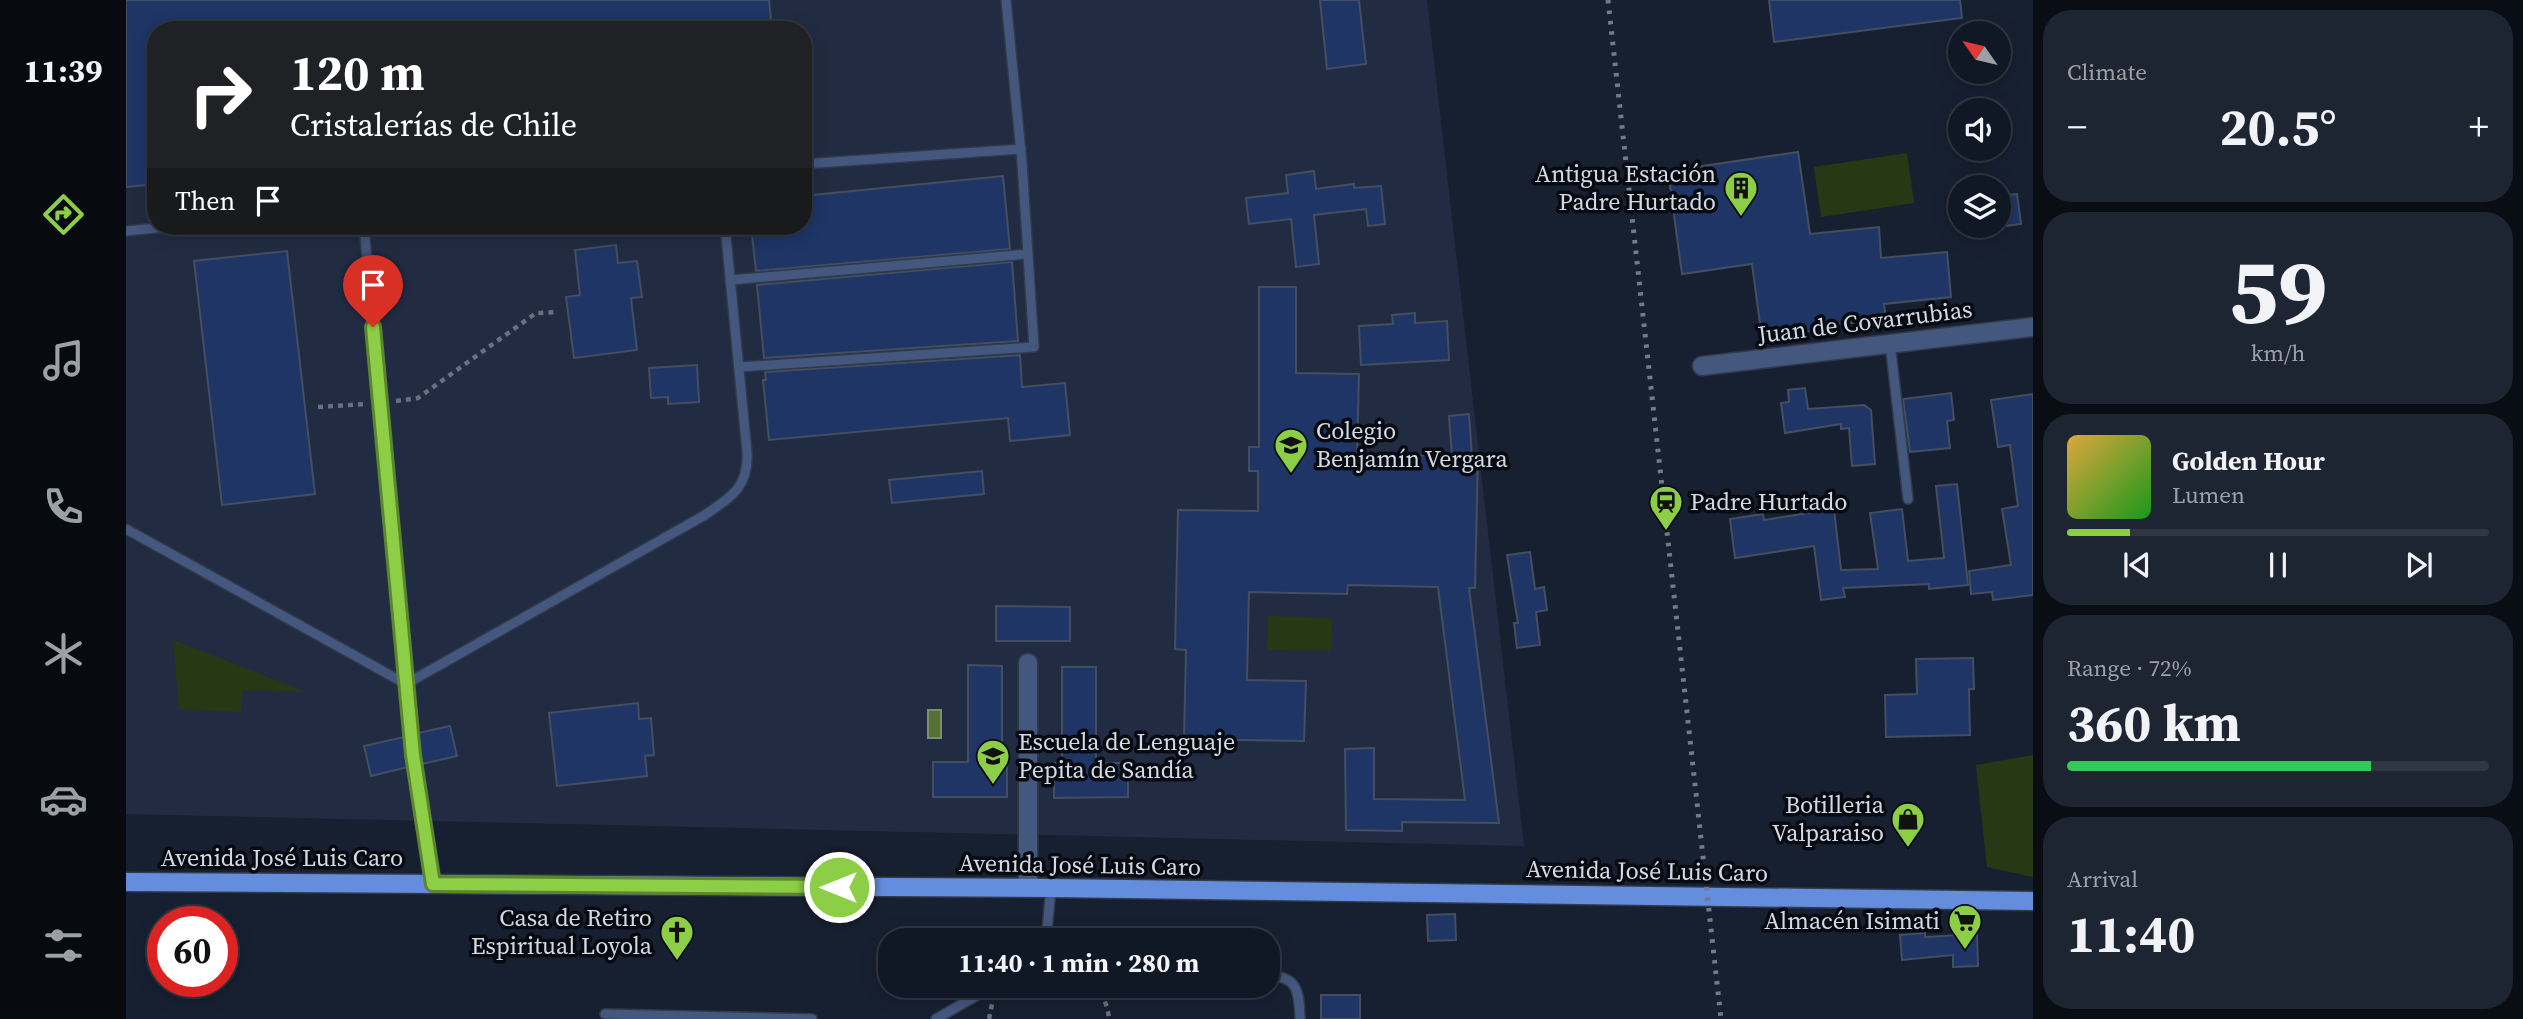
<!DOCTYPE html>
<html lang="en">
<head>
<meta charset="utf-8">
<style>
  :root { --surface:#111825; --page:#1e2532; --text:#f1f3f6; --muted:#9ca0a7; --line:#303742; --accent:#8cce45 }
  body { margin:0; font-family:"Source Serif 4",serif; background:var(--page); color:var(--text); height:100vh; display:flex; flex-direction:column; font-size:26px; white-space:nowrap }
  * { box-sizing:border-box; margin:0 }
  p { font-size:23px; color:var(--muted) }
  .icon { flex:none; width:38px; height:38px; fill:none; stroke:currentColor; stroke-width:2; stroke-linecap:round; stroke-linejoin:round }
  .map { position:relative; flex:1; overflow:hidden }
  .side { display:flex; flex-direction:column; gap:10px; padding:10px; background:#090d14; width:490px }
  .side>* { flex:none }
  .top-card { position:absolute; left:21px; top:21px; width:665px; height:214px; border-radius:28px; box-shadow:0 4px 18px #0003,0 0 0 2px var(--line); background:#202124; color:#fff; overflow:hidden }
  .needle { width:46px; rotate:304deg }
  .controls { position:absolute; left:1822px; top:21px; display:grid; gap:14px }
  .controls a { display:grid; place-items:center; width:63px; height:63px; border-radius:50%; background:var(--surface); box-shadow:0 4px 18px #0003,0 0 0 2px var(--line); font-size:35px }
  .speed { position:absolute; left:21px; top:906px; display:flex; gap:14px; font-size:35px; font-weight:700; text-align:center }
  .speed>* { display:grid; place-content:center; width:91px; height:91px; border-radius:50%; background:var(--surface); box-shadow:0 4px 18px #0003,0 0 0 2px var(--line); line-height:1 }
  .speed .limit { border:10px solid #d22; background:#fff; color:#111 }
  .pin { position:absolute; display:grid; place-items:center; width:60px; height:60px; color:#fff; margin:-72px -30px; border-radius:50% 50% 50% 0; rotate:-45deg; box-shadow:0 0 7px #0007 }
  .pin .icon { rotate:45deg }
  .me { position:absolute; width:77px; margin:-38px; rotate:270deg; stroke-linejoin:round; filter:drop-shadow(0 0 5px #0008) }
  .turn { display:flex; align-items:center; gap:24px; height:147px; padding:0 28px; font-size:32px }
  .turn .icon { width:91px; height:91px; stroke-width:2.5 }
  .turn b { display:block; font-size:49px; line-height:60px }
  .then { display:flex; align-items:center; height:66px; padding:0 28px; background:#0003; gap:14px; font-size:26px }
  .big { font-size:52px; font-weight:700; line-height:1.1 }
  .side .card { flex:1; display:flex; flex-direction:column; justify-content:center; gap:10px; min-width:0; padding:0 24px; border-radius:28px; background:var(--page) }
  .side .dial { align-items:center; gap:0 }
  .dial b { font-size:91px; line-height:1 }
  .song { display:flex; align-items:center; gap:21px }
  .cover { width:84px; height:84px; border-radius:10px; background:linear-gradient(135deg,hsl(40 70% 55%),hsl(120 70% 35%)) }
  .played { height:7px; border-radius:4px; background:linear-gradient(90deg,var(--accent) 15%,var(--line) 15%) }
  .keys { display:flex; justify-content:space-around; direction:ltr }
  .heat { display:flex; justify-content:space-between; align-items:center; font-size:38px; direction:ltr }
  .charge { height:10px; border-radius:5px; background:linear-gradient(90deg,#34c759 72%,var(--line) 0) }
  .trip { position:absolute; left:752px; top:928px; width:402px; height:70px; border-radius:28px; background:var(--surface); box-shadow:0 4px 18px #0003,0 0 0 2px var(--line); font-weight:700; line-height:70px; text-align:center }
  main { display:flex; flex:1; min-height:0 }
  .dock { display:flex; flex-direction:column; width:126px; justify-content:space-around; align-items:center; background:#070a0f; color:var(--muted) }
  .dock .icon { width:49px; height:49px }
  .dock .current { color:var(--accent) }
  .dock b { font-size:32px; color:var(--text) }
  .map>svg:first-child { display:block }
  .built { fill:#212c42; fill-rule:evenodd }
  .green { fill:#263914 }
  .water { fill:#537137; stroke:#79906b; stroke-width:2 }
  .building { fill:#1e3566; stroke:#444e61; stroke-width:2 }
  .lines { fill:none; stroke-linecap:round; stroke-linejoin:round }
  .lane-casing { stroke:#313a4a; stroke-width:12 }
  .street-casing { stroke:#313a4a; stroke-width:21 }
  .primary-casing { stroke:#313a4a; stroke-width:21 }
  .path { stroke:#68707f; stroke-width:4.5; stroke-dasharray:5 5; stroke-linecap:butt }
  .lane { stroke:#44577e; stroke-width:9 }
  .street { stroke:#44577e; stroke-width:18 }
  .primary { stroke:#658ddd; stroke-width:18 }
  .rail { stroke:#737b89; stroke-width:5; stroke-dasharray:3.5 7; stroke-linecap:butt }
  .route-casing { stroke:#5b862d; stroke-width:18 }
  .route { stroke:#8cce45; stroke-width:12 }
  .labels { text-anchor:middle; stroke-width:7; stroke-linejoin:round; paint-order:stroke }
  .poi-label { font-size:24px; fill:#d3d9e5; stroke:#070a11; text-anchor:end }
  .street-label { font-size:24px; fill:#d3d9e5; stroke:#070a11 }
</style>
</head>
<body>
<main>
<nav class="dock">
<b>11:39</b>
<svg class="icon current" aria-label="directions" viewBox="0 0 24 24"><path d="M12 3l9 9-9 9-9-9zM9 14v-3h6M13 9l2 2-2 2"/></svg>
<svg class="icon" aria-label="music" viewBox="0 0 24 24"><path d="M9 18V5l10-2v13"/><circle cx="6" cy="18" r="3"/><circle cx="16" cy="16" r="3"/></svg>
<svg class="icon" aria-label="phone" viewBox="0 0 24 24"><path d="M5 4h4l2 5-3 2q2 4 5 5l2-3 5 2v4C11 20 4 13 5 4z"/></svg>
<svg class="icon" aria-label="climate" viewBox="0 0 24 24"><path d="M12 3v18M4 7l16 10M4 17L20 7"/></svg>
<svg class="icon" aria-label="car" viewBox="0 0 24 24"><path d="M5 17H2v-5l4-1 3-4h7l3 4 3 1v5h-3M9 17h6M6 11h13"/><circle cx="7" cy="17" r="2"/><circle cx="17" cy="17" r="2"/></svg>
<svg class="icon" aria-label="filters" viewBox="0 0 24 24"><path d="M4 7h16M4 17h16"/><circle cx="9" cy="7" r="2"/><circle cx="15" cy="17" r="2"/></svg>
</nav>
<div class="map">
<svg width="1907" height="1019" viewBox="0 0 1907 1019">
  <rect width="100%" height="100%" fill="#172031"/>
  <!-- built -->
  <path class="built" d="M0 0H1301L1398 846 0 814ZM30 30H677V226H30Z"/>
  <!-- green -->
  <g class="green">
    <polygon points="1781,153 1788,203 1695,217 1688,167"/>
    <polygon points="1142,616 1206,618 1205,651 1141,650"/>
    <polygon points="47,640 181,692 117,690 115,712 53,709"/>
    <polygon points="1907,755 1907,877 1861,867 1850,765"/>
  </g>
  <!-- water -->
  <rect class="water" x="802" y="710" width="13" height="28"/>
  <!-- building -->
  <g class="building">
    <polygon points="0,0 643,0 646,30 30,30 30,184 0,187"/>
    <polygon points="1194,0 1233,0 1240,64 1201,69"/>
    <polygon points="1643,0 1834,0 1836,18 1648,42"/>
    <polygon points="1672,152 1684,234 1753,227 1755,258 1821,252 1825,297 1758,304 1760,319 1696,326 1696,329 1636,338 1626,264 1556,274 1542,171"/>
    <polygon points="1188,171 1190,189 1228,184 1228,188 1255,186 1259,224 1242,226 1240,209 1188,215 1193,264 1170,267 1165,219 1123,224 1120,198 1162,193 1160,175"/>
    <polygon points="877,176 884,249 630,271 625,226 677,226 677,196"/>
    <polygon points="1891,194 1895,224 1872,227 1872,196"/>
    <polygon points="490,245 492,263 511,261 516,297 505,298 511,350 448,358 440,297 454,295 449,250"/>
    <polygon points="161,251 189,494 96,505 68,261"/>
    <polygon points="886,262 892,341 638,358 631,285"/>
    <polygon points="1133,287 1170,287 1170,373 1233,374 1231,454 1326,456 1323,416 1343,414 1346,457 1352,457 1349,588 1343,588 1373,823 1276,822 1276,831 1220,830 1219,749 1248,748 1248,799 1339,800 1312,587 1222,585 1221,594 1123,592 1121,680 1180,681 1178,741 1058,739 1060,650 1049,649 1052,510 1132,511 1132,471 1123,471 1123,447 1133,447"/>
    <polygon points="1289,313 1289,323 1321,321 1323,360 1235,365 1233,326 1267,324 1266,315"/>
    <polygon points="894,355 896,387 939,383 944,435 884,441 882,418 643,440 637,380 640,380 639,372"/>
    <polygon points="571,365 573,402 542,404 542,397 525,398 523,368"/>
    <polygon points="1679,388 1682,409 1738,405 1745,410 1749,464 1726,466 1723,428 1715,429 1715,424 1659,433 1655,403 1663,402 1662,390"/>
    <polygon points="1825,393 1828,420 1821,421 1824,448 1784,452 1777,399"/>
    <polygon points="1907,394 1907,595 1867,600 1866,592 1845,594 1843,571 1885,565 1876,509 1892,506 1884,445 1872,447 1865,400"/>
    <polygon points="856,471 858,494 766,503 763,480"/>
    <polygon points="1831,484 1842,585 1803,589 1803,584 1717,588 1719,597 1695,600 1688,546 1609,558 1604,519 1637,514 1638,520 1708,509 1715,570 1752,569 1744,513 1776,509 1782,561 1818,558 1810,486"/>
    <polygon points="1404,552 1409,589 1418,587 1421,610 1410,612 1414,645 1391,648 1388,623 1392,623 1381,555"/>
    <polygon points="870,606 944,607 944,641 870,641"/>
    <polygon points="1847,658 1848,689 1843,689 1844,735 1760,737 1759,695 1791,694 1790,659"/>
    <polygon points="842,665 876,666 876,762 881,762 881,797 807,797 807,762 842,762"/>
    <polygon points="936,667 970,667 970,763 1002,763 1002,797 928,798 928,763 936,763"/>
    <polygon points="512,703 513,719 525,718 528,755 519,756 521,776 431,786 423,713"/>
    <polygon points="324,726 331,756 296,764 292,733"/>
    <polygon points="278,737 282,767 245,776 238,746"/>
    <polygon points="1329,914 1330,940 1302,941 1301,915"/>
    <polygon points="1799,933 1799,937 1851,934 1852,966 1827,967 1827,955 1776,960 1774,935"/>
    <rect x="1195" y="995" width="39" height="24"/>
  </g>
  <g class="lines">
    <defs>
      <g id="lane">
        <polyline points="677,164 895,149"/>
        <polyline points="238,226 287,755 307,884"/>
        <polyline points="0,231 50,226"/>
        <polyline points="604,280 902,254"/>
        <polyline points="1764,343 1782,499"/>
        <polyline points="613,367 908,347 896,163 880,0"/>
        <path d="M0 529 280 684 579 515C605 497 623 487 621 452L599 226"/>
        <polyline points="920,940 925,888"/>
        <path d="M1143 976C1173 976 1173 994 1174 1019"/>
        <polyline points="479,1014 686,1019"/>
        <polyline points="810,1019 869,985"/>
      </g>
      <g id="street">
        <polyline points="1576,366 1907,327"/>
        <polyline points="902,888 902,663"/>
      </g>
      <polyline id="primary" points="0,882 925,888 1907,901"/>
    </defs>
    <!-- lane casing -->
    <use href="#lane" class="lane-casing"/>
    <!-- street casing -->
    <use href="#street" class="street-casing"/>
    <!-- primary casing -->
    <use href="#primary" class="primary-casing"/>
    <!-- path -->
    <g class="path">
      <polyline points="270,401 292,398 410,313 430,312"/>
      <polyline points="192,407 240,404"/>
      <path d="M968 985C977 995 982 1006 983 1019"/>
      <polyline points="863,1019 866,1004"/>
    </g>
    <!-- lane -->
    <use href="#lane" class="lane"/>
    <!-- street -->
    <use href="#street" class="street"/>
    <!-- primary -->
    <use href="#primary" class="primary"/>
    <!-- rail -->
    <polyline class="rail" points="1482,0 1595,1019"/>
  </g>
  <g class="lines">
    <defs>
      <polyline id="route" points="247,327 287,755 307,884 713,887"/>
    </defs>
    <!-- route casing -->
    <use href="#route" class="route-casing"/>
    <!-- route -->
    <use href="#route" class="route"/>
  </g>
  <!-- icons -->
  <defs>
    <symbol id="building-pin" viewBox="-11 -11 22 30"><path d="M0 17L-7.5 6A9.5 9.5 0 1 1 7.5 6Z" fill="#8cce45" stroke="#070a11"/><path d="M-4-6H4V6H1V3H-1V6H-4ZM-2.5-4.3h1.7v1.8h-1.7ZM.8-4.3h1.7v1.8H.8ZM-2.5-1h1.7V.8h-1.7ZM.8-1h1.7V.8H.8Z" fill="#111"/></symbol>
    <symbol id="school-pin" viewBox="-11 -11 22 30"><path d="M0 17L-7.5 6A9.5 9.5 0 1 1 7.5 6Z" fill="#8cce45" stroke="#070a11"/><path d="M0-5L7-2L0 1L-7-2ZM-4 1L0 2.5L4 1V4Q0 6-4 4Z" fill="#111"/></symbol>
    <symbol id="station-pin" viewBox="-11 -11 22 30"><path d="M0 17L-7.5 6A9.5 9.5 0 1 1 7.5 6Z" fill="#8cce45" stroke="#070a11"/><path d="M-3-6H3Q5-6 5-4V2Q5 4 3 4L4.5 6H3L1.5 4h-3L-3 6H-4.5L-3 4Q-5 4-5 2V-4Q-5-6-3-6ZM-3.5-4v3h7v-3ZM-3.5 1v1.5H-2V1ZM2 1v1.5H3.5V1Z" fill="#111"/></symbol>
    <symbol id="shop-pin" viewBox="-11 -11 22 30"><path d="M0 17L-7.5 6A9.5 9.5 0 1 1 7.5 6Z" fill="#8cce45" stroke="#070a11"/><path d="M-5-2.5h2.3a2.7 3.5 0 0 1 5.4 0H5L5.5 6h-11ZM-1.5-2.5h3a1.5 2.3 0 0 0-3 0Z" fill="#111"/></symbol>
    <symbol id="supermarket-pin" viewBox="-11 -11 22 30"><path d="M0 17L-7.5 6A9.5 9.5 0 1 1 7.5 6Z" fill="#8cce45" stroke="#070a11"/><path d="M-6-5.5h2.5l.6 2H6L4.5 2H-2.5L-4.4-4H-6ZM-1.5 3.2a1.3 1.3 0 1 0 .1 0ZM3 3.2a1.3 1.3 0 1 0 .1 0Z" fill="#111"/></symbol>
    <symbol id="church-pin" viewBox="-11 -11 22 30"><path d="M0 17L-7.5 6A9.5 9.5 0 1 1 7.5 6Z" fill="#8cce45" stroke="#070a11"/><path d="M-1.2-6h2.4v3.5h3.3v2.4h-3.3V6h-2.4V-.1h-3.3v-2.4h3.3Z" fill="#111"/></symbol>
  </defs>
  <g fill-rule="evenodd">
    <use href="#building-pin" x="1596" y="169" width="38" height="52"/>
    <use href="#school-pin" x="1146" y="426" width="38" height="52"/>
    <use href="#station-pin" x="1521" y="483" width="38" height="52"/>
    <use href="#school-pin" x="848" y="737" width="38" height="52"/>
    <use href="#shop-pin" x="1763" y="800" width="38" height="52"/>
    <use href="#supermarket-pin" x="1820" y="902" width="38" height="52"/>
    <use href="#church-pin" x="532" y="913" width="38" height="52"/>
  </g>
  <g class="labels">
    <!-- poi labels -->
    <g class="poi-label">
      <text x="1590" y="182">Antigua Estación<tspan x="1590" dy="28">Padre Hurtado</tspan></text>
      <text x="1190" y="439" text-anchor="start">Colegio<tspan x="1190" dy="28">Benjamín Vergara</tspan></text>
      <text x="1564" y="510" text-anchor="start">Padre Hurtado</text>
      <text x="892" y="750" text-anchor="start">Escuela de Lenguaje<tspan x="892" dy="28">Pepita de Sandía</tspan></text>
      <text x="1758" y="813">Botilleria<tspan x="1758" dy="28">Valparaiso</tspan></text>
      <text x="526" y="926">Casa de Retiro<tspan x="526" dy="28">Espiritual Loyola</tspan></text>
      <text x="1814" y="929">Almacén Isimati</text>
    </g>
    <!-- street labels -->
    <g class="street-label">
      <text transform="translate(1739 322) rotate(-7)" y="8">Juan de Covarrubias</text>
      <text x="156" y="866">Avenida José Luis Caro</text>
      <text transform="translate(954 865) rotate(1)" y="8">Avenida José Luis Caro</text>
      <text transform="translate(1521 871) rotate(1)" y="8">Avenida José Luis Caro</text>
    </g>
  </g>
</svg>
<div class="controls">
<a><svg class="needle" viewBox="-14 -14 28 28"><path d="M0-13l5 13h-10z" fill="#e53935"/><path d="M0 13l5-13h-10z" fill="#9ca0a7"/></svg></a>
<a><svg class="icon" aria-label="sound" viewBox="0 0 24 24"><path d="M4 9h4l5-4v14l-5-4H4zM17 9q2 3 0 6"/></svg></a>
<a><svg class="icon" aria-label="layers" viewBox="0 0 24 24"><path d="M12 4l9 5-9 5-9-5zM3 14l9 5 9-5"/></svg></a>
</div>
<div class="speed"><div class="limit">60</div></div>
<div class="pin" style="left:247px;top:327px;background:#d93025"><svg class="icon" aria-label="arrive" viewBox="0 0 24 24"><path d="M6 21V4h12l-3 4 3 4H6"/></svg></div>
<svg class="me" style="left:713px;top:887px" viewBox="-20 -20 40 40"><circle r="17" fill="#8cce45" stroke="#fff" stroke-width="3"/><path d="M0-11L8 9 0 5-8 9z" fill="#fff"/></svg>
<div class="trip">11:40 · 1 min · 280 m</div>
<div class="top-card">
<div class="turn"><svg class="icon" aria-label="right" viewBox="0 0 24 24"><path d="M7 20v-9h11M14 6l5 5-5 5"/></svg><div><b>120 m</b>Cristalerías de Chile</div></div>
<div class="then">Then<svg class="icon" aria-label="arrive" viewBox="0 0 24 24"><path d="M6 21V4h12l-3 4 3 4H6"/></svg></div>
</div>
</div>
<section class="side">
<div class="card"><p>Climate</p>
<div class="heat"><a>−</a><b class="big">20.5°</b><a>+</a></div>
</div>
<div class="card dial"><b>59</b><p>km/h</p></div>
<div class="card">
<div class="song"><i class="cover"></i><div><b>Golden Hour</b><p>Lumen</p></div></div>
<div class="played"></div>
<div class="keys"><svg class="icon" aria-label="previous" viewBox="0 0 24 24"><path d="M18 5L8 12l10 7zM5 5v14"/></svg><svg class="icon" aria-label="pause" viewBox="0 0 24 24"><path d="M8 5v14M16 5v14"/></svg><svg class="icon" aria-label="next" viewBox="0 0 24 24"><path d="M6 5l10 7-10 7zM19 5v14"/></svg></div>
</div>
<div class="card"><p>Range · 72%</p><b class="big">360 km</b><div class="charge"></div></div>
<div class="card"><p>Arrival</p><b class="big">11:40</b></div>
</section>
</main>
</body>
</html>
